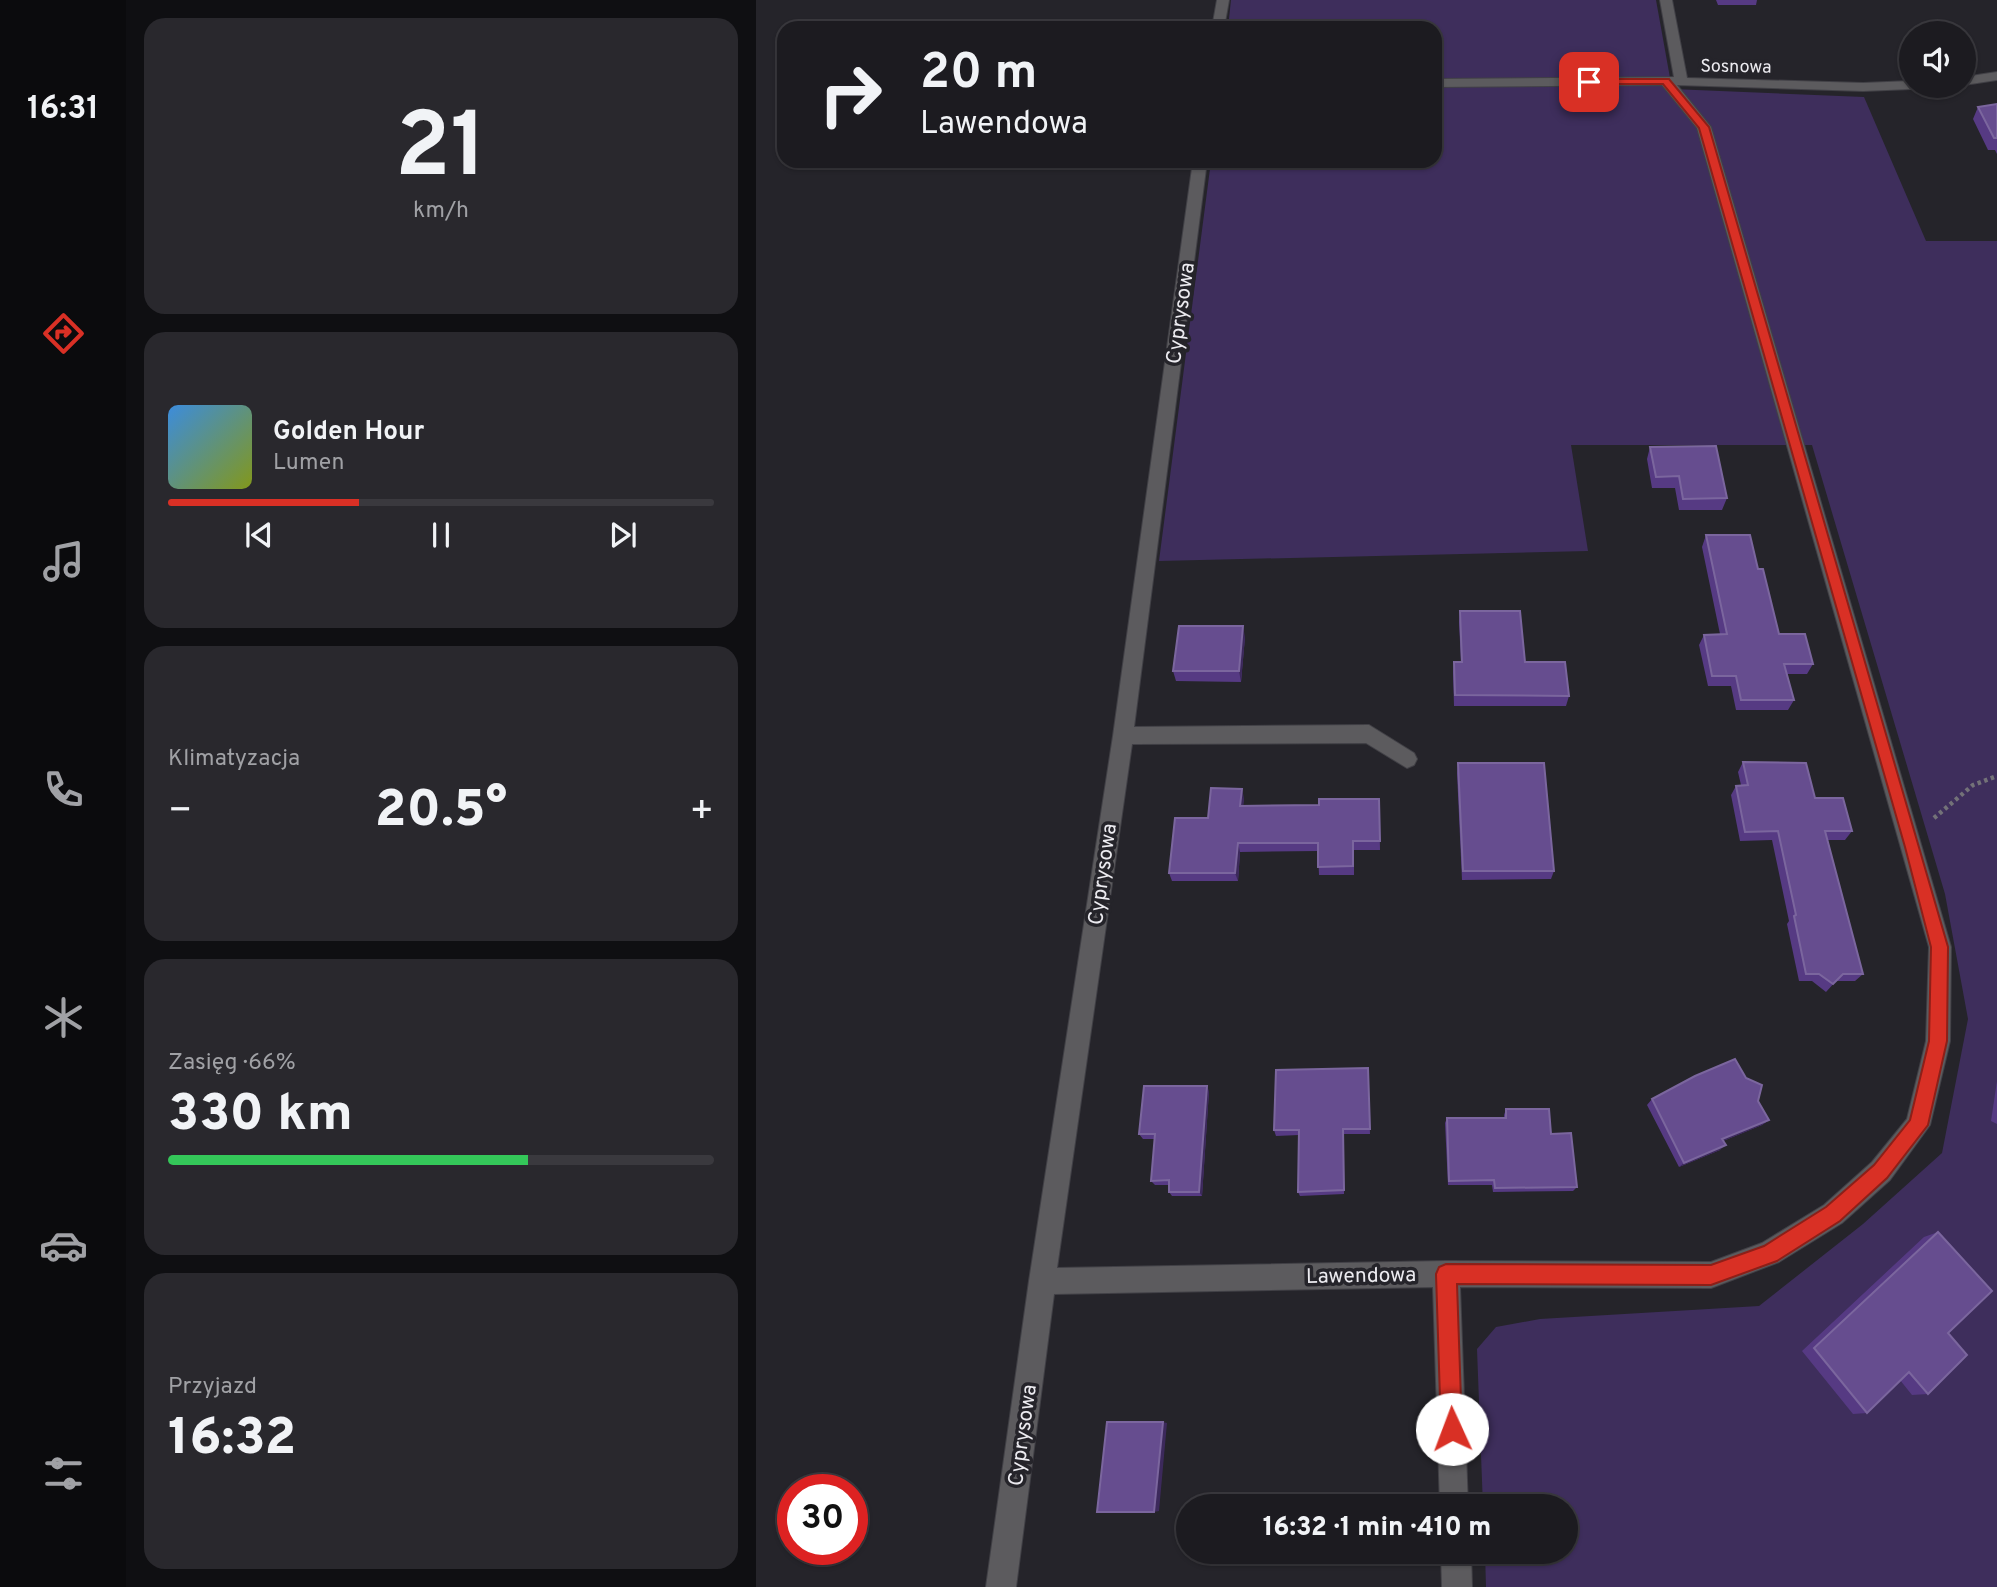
<!DOCTYPE html>
<html lang="pl">
<head>
<meta charset="utf-8">
<style>
  :root { --surface:#1c1b20; --page:#29282d; --text:#f1f3f6; --muted:#a0a1a5; --line:#3a393e; --accent:#d93025 }
  body { margin:0; font-family:Overpass,sans-serif; background:var(--page); color:var(--text); height:100vh; display:flex; flex-direction:column; font-size:26px; white-space:nowrap }
  * { box-sizing:border-box; margin:0 }
  p { font-size:23px; color:var(--muted) }
  .icon { flex:none; width:38px; height:38px; fill:none; stroke:currentColor; stroke-width:2; stroke-linecap:round; stroke-linejoin:round }
  .map { position:relative; flex:1; overflow:hidden }
  .details { display:flex; flex-direction:column; gap:18px; padding:18px; background:#0f0f12; width:630px }
  .details>* { flex:none }
  .banner { position:absolute; left:21px; top:21px; width:665px; height:147px; border-radius:21px; box-shadow:0 2px 5px #0004,0 0 0 2px var(--line); background:#1c1b20; color:var(--text); overflow:hidden }
  .controls { position:absolute; left:1143px; top:21px; display:grid; gap:14px }
  .controls a { display:grid; place-items:center; width:77px; height:77px; border-radius:50%; background:var(--surface); box-shadow:0 2px 5px #0004,0 0 0 2px var(--line); font-size:35px }
  .speed { position:absolute; left:21px; top:1474px; display:flex; gap:14px; font-size:35px; font-weight:700; text-align:center }
  .speed>* { display:grid; place-content:center; width:91px; height:91px; border-radius:50%; background:var(--surface); box-shadow:0 2px 5px #0004,0 0 0 2px var(--line); line-height:1 }
  .speed .limit { border:10px solid #d22; background:#fff; color:#111 }
  .pin { position:absolute; display:grid; place-items:center; width:60px; height:60px; color:#fff; margin:-30px; border-radius:14px; box-shadow:0 4px 10px #0006 }
  .me { position:absolute; width:77px; margin:-38px; rotate:358deg; stroke-linejoin:round; filter:drop-shadow(0 0 5px #0008) }
  .turn { display:flex; align-items:center; gap:24px; height:147px; padding:0 28px; font-size:32px }
  .turn .icon { width:91px; height:91px; stroke-width:2.5 }
  .turn b { display:block; font-size:49px; line-height:60px }
  .big { font-size:52px; font-weight:800; line-height:1.1 }
  .details .tile { flex:1; display:flex; flex-direction:column; justify-content:center; gap:10px; min-width:0; padding:0 24px; border-radius:21px; background:var(--page) }
  .details .dial { align-items:center; gap:0 }
  .dial b { font-size:91px; line-height:1 }
  .song { display:flex; align-items:center; gap:21px }
  .cover { width:84px; height:84px; border-radius:10px; background:linear-gradient(135deg,hsl(210 70% 55%),hsl(70 70% 35%)) }
  .played { height:7px; border-radius:4px; background:linear-gradient(90deg,var(--accent) 35%,var(--line) 35%) }
  .keys { display:flex; justify-content:space-around; direction:ltr }
  .heat { display:flex; justify-content:space-between; align-items:center; font-size:38px; direction:ltr }
  .charge { height:10px; border-radius:5px; background:linear-gradient(90deg,#34c759 66%,var(--line) 0) }
  .trip { position:absolute; left:420px; top:1494px; width:402px; height:70px; border-radius:35px; background:var(--surface); box-shadow:0 2px 5px #0004,0 0 0 2px var(--line); font-weight:800; line-height:70px; text-align:center }
  main { display:flex; flex:1; min-height:0 }
  .menu { display:flex; flex-direction:column; width:126px; justify-content:space-around; align-items:center; background:#0b0b0d; color:var(--muted) }
  .menu .icon { width:49px; height:49px }
  .menu .on { color:var(--accent) }
  .menu b { font-size:32px; color:var(--text) }
  .map>svg:first-child { display:block }
  .green { fill:#3e2e5c }
  .lines { fill:none; stroke-linecap:round; stroke-linejoin:round }
  .street-casing { stroke:#414046; stroke-width:2 }
  .path { stroke:#737278; stroke-width:4.5; stroke-dasharray:3.5 3.5; stroke-linecap:butt }
  .street { fill:#5c5b5e; fill-rule:evenodd }
  .wall { fill:#563a83 }
  .shaded-wall { fill:#3c295b }
  .building { fill:#664d8f; stroke:#7b669e; stroke-width:2 }
  .route { fill:#d93025; stroke:#8d1f18; stroke-width:2 }
  .labels { text-anchor:middle; stroke-width:7; stroke-linejoin:round; paint-order:stroke }
  .far-street-label { font-size:18px; fill:#ecebf0; stroke:#25242a }
  .street-label { font-size:21px; fill:#ecebf0; stroke:#25242a }
</style>
</head>
<body>
<main>
<nav class="menu">
<b>16:31</b>
<svg class="icon on" aria-label="directions" viewBox="0 0 24 24"><path d="M12 3l9 9-9 9-9-9zM9 14v-3h6M13 9l2 2-2 2"/></svg>
<svg class="icon" aria-label="music" viewBox="0 0 24 24"><path d="M9 18V5l10-2v13"/><circle cx="6" cy="18" r="3"/><circle cx="16" cy="16" r="3"/></svg>
<svg class="icon" aria-label="phone" viewBox="0 0 24 24"><path d="M5 4h4l2 5-3 2q2 4 5 5l2-3 5 2v4C11 20 4 13 5 4z"/></svg>
<svg class="icon" aria-label="climate" viewBox="0 0 24 24"><path d="M12 3v18M4 7l16 10M4 17L20 7"/></svg>
<svg class="icon" aria-label="car" viewBox="0 0 24 24"><path d="M5 17H2v-5l4-1 3-4h7l3 4 3 1v5h-3M9 17h6M6 11h13"/><circle cx="7" cy="17" r="2"/><circle cx="17" cy="17" r="2"/></svg>
<svg class="icon" aria-label="filters" viewBox="0 0 24 24"><path d="M4 7h16M4 17h16"/><circle cx="9" cy="7" r="2"/><circle cx="15" cy="17" r="2"/></svg>
</nav>
<section class="details">
<div class="tile dial"><b>21</b><p>km/h</p></div>
<div class="tile">
<div class="song"><i class="cover"></i><div><b>Golden Hour</b><p>Lumen</p></div></div>
<div class="played"></div>
<div class="keys"><svg class="icon" aria-label="previous" viewBox="0 0 24 24"><path d="M18 5L8 12l10 7zM5 5v14"/></svg><svg class="icon" aria-label="pause" viewBox="0 0 24 24"><path d="M8 5v14M16 5v14"/></svg><svg class="icon" aria-label="next" viewBox="0 0 24 24"><path d="M6 5l10 7-10 7zM19 5v14"/></svg></div>
</div>
<div class="tile"><p>Klimatyzacja</p>
<div class="heat"><a>−</a><b class="big">20.5°</b><a>+</a></div>
</div>
<div class="tile"><p>Zasięg · 66%</p><b class="big">330 km</b><div class="charge"></div></div>
<div class="tile"><p>Przyjazd</p><b class="big">16:32</b></div>
</section>
<div class="map">
<svg width="1241" height="1587" viewBox="0 0 1241 1587">
  <rect width="100%" height="100%" fill="#25242a"/>
  <!-- green -->
  <polygon class="green" points="475,0 900,0 916,89 1108,97 1170,241 1241,241 1241,1587 730,1587 729,1552 810,1552 810,1507 727,1507 721,1349 740,1327 784,1319 1003,1306 1107,1224 1186,1153 1212,1019 1189,894 1056,445 815,445 832,551 403,561 455,161 679,161 679,28 472,28"/>
  <g class="lines">
    <defs>
      <g id="street">
        <polygon points="461,0 473,0 468,28 456,28"/>
        <polygon points="904,0 916,0 931,78 1107,83 1155,81 1155,86 1161,86 1155,89 1107,91 921,85 955,127 1195,947 1194,1041 1174,1125 1134,1180 1086,1223 1023,1262 955,1288 704,1287 712,1507 684,1507 677,1287 298,1294 260,1587 230,1587 273,1281 357,736 437,161 451,161 378,727 613,725 658,753 661,759 658,765 651,768 610,743 376,744 301,1268 690,1261 955,1262 1006,1243 1068,1205 1116,1162 1151,1119 1170,1041 1173,947 941,128 906,85 679,87 679,79 918,77"/>
        <polygon points="1241,72 1241,80 1208,85 1208,77"/>
        <polygon points="685,1552 715,1552 716,1587 686,1587"/>
      </g>
    </defs>
    <!-- street casing -->
    <use href="#street" class="street-casing"/>
    <!-- path -->
    <polyline class="path" points="1178,818 1217,785 1241,776"/>
    <!-- street -->
    <use href="#street" class="street"/>
  </g>
  <!-- wall -->
  <g class="wall">
    <polygon points="960,0 1001,0 1000,5 962,5"/>
    <polygon points="1241,104 1241,154 1239,150 1232,150 1217,119 1222,107"/>
    <polygon points="894,447 971,498 966,510 923,510 919,488 896,488 891,459"/>
    <polygon points="950,535 1002,569 1023,634 1057,664 1051,674 1031,674 1038,700 1032,710 980,710 975,686 952,686 943,645 948,635 964,634 946,547"/>
    <polygon points="704,611 813,696 810,706 698,706 697,672 698,662 705,662 703,622"/>
    <polygon points="489,637 485,682 420,681 417,671"/>
    <polygon points="987,762 1059,798 1096,831 1089,840 1071,840 1107,974 1099,981 1080,981 1070,992 1056,981 1043,981 1031,924 1033,921 1016,840 984,841 975,795 980,786 985,785 982,772"/>
    <polygon points="702,763 798,871 795,879 706,880 701,773"/>
    <polygon points="488,798 487,806 563,805 623,799 624,850 598,850 598,875 563,875 562,851 484,852 482,881 416,881 413,873 452,818"/>
    <polygon points="612,1068 614,1134 588,1134 588,1194 544,1196 542,1192 543,1135 520,1136 518,1130"/>
    <polygon points="1241,1081 1241,1124 1235,1121"/>
    <polygon points="453,1091 446,1196 416,1196 413,1192 413,1185 399,1185 395,1181 399,1139 387,1139 383,1134"/>
    <polygon points="896,1099 1002,1101 1013,1120 1006,1125 967,1141 964,1150 923,1167 891,1105"/>
    <polygon points="750,1109 795,1134 821,1187 817,1191 737,1192 736,1185 692,1185 689,1123 691,1118 748,1118 748,1115"/>
    <polygon points="1182,1232 1192,1333 1172,1394 1156,1395 1144,1380 1111,1413 1097,1414 1046,1351 1168,1237"/>
  </g>
  <!-- shaded-wall -->
  <g class="shaded-wall">
    <polygon points="487,626 489,637 485,682 483,671"/>
    <polygon points="486,789 488,798 486,815 484,806"/>
    <polygon points="482,843 484,852 482,881 479,873"/>
    <polygon points="451,1086 453,1091 446,1196 443,1192"/>
    <polygon points="1013,1120 1006,1125 960,1144 966,1139"/>
    <polygon points="970,1145 964,1150 923,1167 928,1163"/>
    <polygon points="407,1422 411,1423 403,1511 398,1512"/>
  </g>
  <!-- building -->
  <g class="building">
    <polygon points="1241,104 1241,138 1238,138 1222,107"/>
    <polygon points="960,446 971,498 927,499 923,476 900,477 894,447"/>
    <polygon points="950,535 994,535 1002,569 1007,569 1023,634 1049,634 1057,664 1028,664 1038,700 985,700 980,676 956,676 948,635 971,634"/>
    <polygon points="704,611 764,611 769,662 809,662 813,696 699,695 698,662 706,662"/>
    <polygon points="423,626 487,626 483,671 417,671"/>
    <polygon points="987,762 1050,763 1059,798 1087,798 1096,831 1069,831 1107,974 1087,974 1077,984 1063,974 1050,974 1038,916 1040,915 1022,831 989,832 980,786 992,785"/>
    <polygon points="702,763 788,763 798,871 707,871"/>
    <polygon points="455,788 486,789 484,806 563,805 563,799 623,799 624,841 597,841 597,866 562,867 562,843 482,843 479,873 413,873 419,818 452,818"/>
    <polygon points="979,1059 990,1078 1006,1085 1002,1101 1013,1120 966,1139 970,1145 928,1163 896,1099 939,1076"/>
    <polygon points="612,1068 614,1129 587,1129 588,1190 542,1192 543,1130 518,1130 520,1070"/>
    <polygon points="388,1086 451,1086 443,1192 413,1192 413,1180 395,1181 399,1134 383,1134"/>
    <polygon points="750,1109 793,1109 795,1134 815,1133 821,1187 739,1188 738,1180 693,1181 691,1118 750,1118"/>
    <polygon points="1182,1232 1236,1291 1192,1333 1211,1355 1172,1394 1153,1372 1111,1413 1058,1348"/>
    <polygon points="351,1422 407,1422 398,1512 341,1512"/>
  </g>
  <!-- route -->
  <polygon class="route" points="833,79 913,79 953,127 1192,947 1191,1041 1172,1125 1131,1178 1084,1221 1021,1261 955,1285 701,1284 706,1429 703,1437 696,1440 688,1437 685,1429 680,1274 683,1267 690,1264 955,1265 1008,1246 1070,1207 1118,1165 1154,1120 1173,1041 1175,947 1149,847 943,128 907,84 829,84"/>
  <g class="labels">
    <!-- far-street labels -->
    <g class="far-street-label">
      <text transform="translate(980 66) rotate(1)" y="6">Sosnowa</text>
    </g>
    <!-- street labels -->
    <g class="street-label">
      <text transform="translate(424 313) rotate(-82)" y="7">Cyprysowa</text>
      <text transform="translate(346 874) rotate(-82)" y="7">Cyprysowa</text>
      <text transform="translate(605 1275) rotate(-1)" y="7">Lawendowa</text>
      <text transform="translate(266 1435) rotate(-82)" y="7">Cyprysowa</text>
    </g>
  </g>
</svg>
<div class="controls">
<a><svg class="icon" aria-label="sound" viewBox="0 0 24 24"><path d="M4 9h4l5-4v14l-5-4H4zM17 9q2 3 0 6"/></svg></a>
</div>
<div class="speed"><div class="limit">30</div></div>
<div class="pin" style="left:833px;top:82px;background:#d93025"><svg class="icon" aria-label="arrive" viewBox="0 0 24 24"><path d="M6 21V4h12l-3 4 3 4H6"/></svg></div>
<svg class="me" style="left:696px;top:1429px" viewBox="-20 -20 40 40"><circle r="19" fill="#fff"/><path d="M0-13L10 11 0 6-10 11z" fill="#d93025"/></svg>
<div class="trip">16:32 · 1 min · 410 m</div>
<div class="banner">
<div class="turn"><svg class="icon" aria-label="right" viewBox="0 0 24 24"><path d="M7 20v-9h11M14 6l5 5-5 5"/></svg><div><b>20 m</b>Lawendowa</div></div>
</div>
</div>
</main>
</body>
</html>
